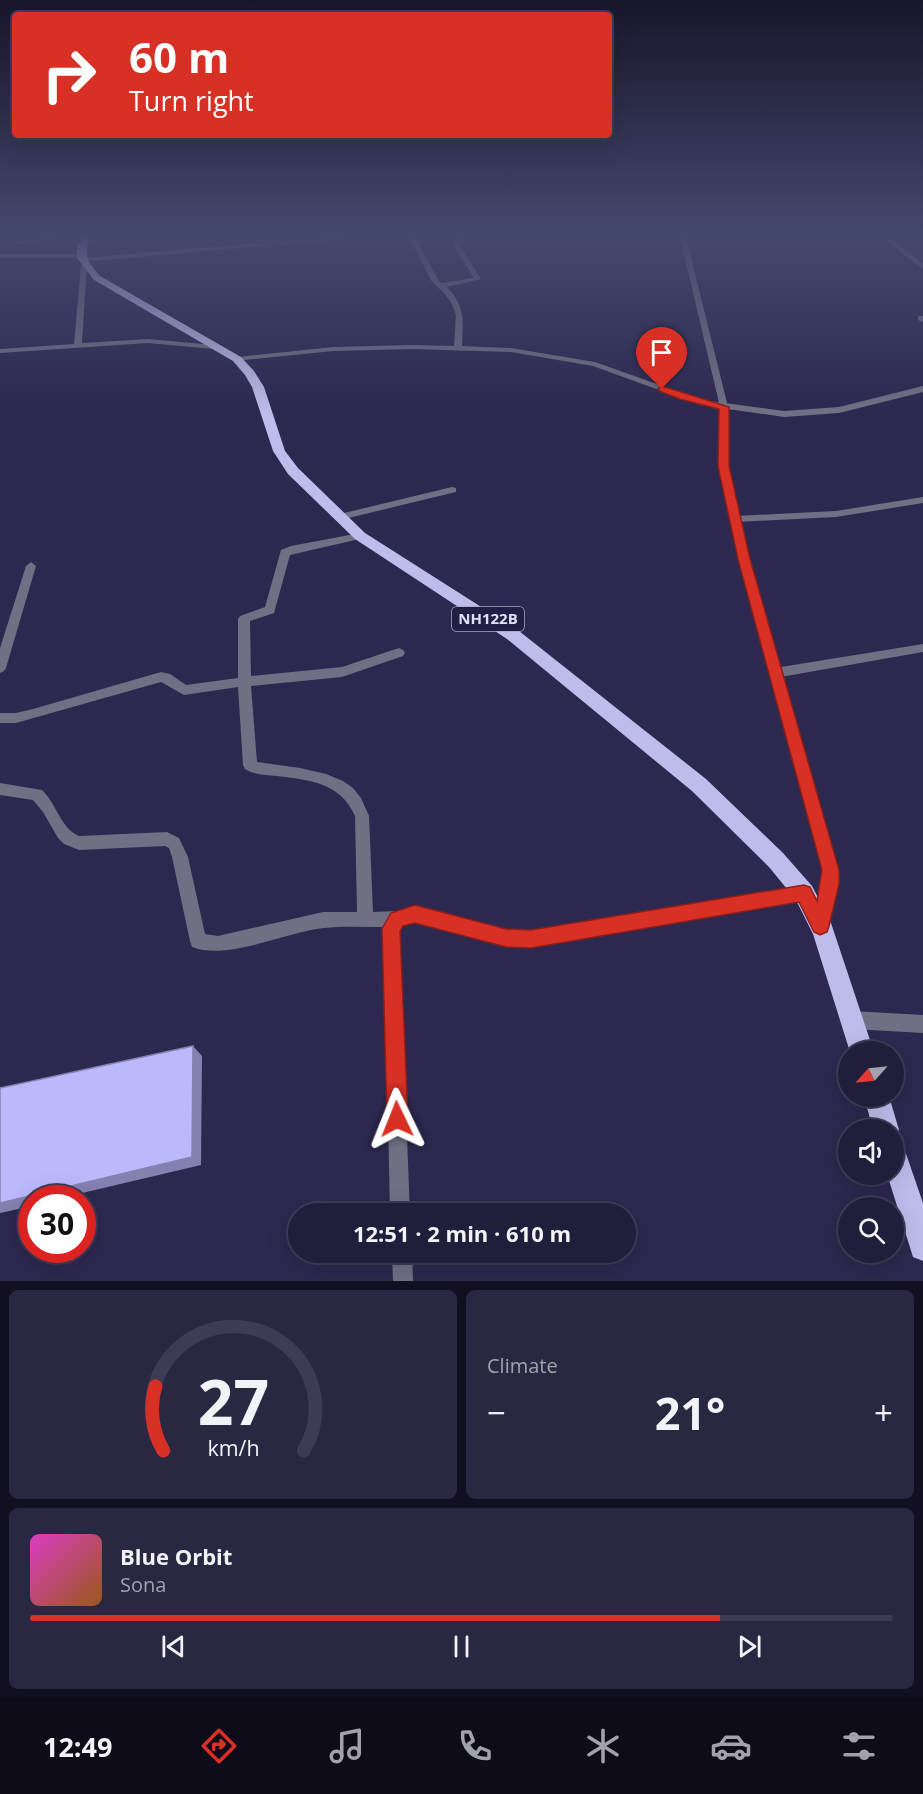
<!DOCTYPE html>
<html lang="en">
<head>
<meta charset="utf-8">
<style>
  :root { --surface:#211e3b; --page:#292742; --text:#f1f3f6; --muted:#a2a2af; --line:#3e3c55; --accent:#d93025 }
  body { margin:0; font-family:"Open Sans",sans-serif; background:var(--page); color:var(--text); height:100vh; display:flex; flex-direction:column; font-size:22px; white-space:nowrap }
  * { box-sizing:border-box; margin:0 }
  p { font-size:20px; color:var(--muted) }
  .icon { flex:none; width:33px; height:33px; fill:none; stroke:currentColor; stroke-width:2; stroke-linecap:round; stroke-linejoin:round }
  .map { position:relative; height:1281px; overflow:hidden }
  .drawer { display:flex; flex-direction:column; gap:9px; padding:9px; background:#121020; flex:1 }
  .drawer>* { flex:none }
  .hud { position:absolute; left:12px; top:12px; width:600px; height:126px; border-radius:6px; box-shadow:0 6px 24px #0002,0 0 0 2px var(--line); background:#d93025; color:#fff; overflow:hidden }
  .needle { width:39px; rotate:243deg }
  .buttons { position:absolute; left:838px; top:1041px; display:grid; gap:12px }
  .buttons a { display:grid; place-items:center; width:66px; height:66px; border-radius:50%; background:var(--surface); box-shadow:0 6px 24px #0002,0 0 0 2px var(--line); font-size:30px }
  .speed { position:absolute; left:18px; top:1185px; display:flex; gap:12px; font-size:30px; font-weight:700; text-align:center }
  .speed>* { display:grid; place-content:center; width:78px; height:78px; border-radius:50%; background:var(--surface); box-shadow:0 6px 24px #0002,0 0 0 2px var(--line); line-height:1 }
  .speed .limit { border:9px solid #d22; background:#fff; color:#111 }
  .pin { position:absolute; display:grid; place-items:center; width:51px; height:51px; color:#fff; margin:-62px -26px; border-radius:50% 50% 50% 0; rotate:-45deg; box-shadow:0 0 6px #0007 }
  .pin .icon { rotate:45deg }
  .me { position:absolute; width:66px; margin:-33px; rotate:358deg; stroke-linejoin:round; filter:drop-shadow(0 0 4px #0008) }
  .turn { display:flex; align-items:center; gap:21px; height:126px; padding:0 18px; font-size:27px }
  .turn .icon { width:78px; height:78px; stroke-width:2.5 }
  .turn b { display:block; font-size:42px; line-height:51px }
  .big { font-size:45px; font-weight:700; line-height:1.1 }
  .drawer .widget { flex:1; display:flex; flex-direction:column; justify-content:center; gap:9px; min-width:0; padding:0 21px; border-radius:9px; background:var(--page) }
  .drawer .dial { align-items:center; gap:0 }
  .dial svg { height:156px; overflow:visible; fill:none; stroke:var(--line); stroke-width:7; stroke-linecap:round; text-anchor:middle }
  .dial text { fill:var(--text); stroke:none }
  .song { display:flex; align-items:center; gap:18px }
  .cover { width:72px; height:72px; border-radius:9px; background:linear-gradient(135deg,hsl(310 70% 55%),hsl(30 70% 35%)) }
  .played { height:6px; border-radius:3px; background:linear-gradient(90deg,var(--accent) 80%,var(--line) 80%) }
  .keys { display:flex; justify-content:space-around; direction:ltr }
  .heat { display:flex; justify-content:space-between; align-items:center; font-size:33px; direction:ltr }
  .drawer .tiles { flex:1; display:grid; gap:9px; grid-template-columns:1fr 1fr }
  .widget:last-child { grid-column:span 2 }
  .trip { position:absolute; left:288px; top:1203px; width:348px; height:60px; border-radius:30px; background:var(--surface); box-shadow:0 6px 24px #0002,0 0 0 2px var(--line); font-weight:700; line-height:60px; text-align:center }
  .tab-bar { display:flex; height:96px; justify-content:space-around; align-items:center; background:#0d0c18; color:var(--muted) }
  .tab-bar .icon { width:42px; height:42px }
  .tab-bar .current { color:var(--accent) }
  .tab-bar b { font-size:27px; color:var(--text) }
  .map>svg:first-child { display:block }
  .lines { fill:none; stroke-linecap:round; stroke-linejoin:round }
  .minor { fill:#706f83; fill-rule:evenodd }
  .tertiary { fill:#706f83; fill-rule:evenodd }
  .trunk { fill:#bebcea; fill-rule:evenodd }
  .shaded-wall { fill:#8481b0 }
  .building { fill:#bcb8fc; stroke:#8481b0; stroke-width:1.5 }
  .route { fill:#d93025; stroke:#8d1f18; stroke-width:1.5 }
  .labels { text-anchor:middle; stroke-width:6; stroke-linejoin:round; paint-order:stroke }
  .shield { fill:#231e44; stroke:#a8a6c3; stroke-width:1.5 }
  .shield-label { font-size:15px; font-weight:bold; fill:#e1e0fa }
</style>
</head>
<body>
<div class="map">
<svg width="923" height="1281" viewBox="0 0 923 1281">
  <rect width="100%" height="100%" fill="#2c284f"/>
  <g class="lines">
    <!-- minor -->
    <g class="minor">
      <polygon points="72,233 91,233 17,244 14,242"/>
      <path d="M380 233H413L439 281 442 283 474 278 452 243 457 240 455 233H461L464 241 459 244 481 279 447 287C466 307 463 321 462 346L511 348 595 362 702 400 784 411 839 407 923 386V392L839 413 784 417 700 405 593 366 511 352 411 349 333 351 234 361 233 359 237 357 333 347 411 345 454 346 456 315 451 302 443 292 432 282 407 233 82 262 79 260 82 258Z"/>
      <polygon points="877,233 884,233 923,264 923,269"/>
      <polygon points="0,254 80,254 83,256 80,258 0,258"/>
      <polygon points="84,263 87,265 82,343 148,339 214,345 218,347 214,349 148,343 0,353 0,349 74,344 81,265"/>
      <polygon points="918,316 923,316 923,322 918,320"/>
      <polygon points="452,487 456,488 456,492 340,520 335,517 340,514"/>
      <polygon points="923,497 923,503 836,517 736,522 731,519 736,516 836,511"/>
      <path d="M360 533 365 536 364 538 290 555 274 613 250 621 251 676 342 667 399 648 403 650 405 653 403 656 342 677 251 686 257 762 300 768 326 774 343 781 353 788 361 798 369 816 373 912 398 911 415 906 506 930 531 931 804 886 809 888 812 893 809 898 804 900 531 947 506 946 415 922 403 925 399 931 410 1214H390L384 927C364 927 343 926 324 928 285 932 228 961 192 947L190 941 172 857 169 848 165 846 79 850 64 844 58 838 43 812 33 800 0 795V783L42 790C57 804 60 828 79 836L167 832 179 838 188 857 205 934 218 936 323 912H357L355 816C340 782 309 780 277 776 265 775 255 775 245 769L243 765 238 687 184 695 161 682 16 723H0V713H16L33 709 161 672 170 674 186 685 238 678V619L240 616 265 607 281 550 291 546Z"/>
      <polygon points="31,562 36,566 6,668 4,671 0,673 0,648 26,566"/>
      <polygon points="923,644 923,652 775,678 771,676 769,673 771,670 775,668"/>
      <polygon points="852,1011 923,1015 923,1033 852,1029 846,1026 843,1020 846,1014"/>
      <polygon points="392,1252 412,1252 413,1281 393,1281"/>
    </g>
    <!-- tertiary -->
    <polygon class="tertiary" points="679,233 685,233 728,407 729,466 749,559 838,870 838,884 828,925 826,930 820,933 814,930 812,925 822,884 822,870 739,559 719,466 720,407"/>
    <!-- trunk -->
    <g class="trunk">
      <path d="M84 233H92C83 252 86 261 100 276L241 357 254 371 264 387 285 451 298 468 365 533 519 631 706 779 783 853 812 886 831 923 874 1052H850L813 934 796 900 769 867 692 791 507 639 355 539 288 474 273 451 252 387 245 375 233 361 94 280 77 258V247Z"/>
      <polygon points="864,1096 889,1096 899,1130 895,1139 894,1130 873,1130"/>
      <polygon points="894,1141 903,1145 923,1203 923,1261 913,1257 887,1174 894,1174"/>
    </g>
  </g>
  <!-- shaded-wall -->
  <polygon class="shaded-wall" points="193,1046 202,1056 201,1165 61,1198 32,1198 32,1206 0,1213 0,1203"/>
  <!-- building -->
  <polygon class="building" points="193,1046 192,1157 0,1203 0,1088"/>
  <!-- sky -->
  <linearGradient id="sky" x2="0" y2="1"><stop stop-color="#18162b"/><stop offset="0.57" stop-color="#45486e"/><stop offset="1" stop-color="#45486e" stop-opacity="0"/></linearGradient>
  <rect width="923" height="412" fill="url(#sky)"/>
  <!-- route -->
  <polygon class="route" points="662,386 729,407 729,466 750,559 839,870 839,884 829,926 827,932 820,935 814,932 799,902 531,948 506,947 415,923 403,926 400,931 408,1119 405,1126 397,1129 390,1126 387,1119 382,929 391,913 415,905 506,929 531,930 804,885 810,887 817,901 822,870 738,559 718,466 719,409 680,399 659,391 658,389"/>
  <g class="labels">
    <!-- shield labels -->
    <rect class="shield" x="452" y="607" width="72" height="24" rx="4.5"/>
    <g class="shield-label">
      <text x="488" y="624">NH122B</text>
    </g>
  </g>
</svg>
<div class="buttons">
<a><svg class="needle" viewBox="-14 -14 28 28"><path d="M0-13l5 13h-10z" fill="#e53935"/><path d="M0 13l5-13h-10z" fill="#a2a2af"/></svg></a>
<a><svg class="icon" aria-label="sound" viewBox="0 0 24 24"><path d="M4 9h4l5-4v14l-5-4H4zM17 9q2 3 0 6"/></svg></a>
<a><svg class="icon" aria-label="search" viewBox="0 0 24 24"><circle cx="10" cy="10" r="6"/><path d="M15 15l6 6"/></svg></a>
</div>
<div class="speed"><div class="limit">30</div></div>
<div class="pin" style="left:662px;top:389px;background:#d93025"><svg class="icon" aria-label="arrive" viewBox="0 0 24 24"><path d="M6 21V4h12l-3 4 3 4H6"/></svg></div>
<svg class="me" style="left:397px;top:1119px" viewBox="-20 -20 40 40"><path d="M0-17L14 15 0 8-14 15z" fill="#d93025" stroke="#fff" stroke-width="4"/></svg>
<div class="trip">12:51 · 2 min · 610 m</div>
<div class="hud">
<div class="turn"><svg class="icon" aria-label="right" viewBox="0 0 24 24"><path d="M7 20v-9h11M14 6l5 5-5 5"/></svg><div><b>60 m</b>Turn right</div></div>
</div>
</div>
<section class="drawer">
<div class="tiles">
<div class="widget dial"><svg viewBox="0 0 100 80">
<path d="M14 69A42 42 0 1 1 86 69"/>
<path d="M14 69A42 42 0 0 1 10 36" stroke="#d93025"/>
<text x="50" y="56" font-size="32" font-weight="700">27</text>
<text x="50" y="72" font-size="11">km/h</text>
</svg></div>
<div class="widget"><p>Climate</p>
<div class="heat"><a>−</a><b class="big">21°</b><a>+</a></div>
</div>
<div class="widget">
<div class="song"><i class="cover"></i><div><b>Blue Orbit</b><p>Sona</p></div></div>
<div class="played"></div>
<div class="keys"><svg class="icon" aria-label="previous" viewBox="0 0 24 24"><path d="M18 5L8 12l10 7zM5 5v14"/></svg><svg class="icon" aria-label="pause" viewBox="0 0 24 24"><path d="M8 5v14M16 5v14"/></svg><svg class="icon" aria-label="next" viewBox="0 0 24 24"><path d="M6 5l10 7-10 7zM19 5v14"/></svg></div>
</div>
</div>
</section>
<nav class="tab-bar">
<b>12:49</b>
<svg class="icon current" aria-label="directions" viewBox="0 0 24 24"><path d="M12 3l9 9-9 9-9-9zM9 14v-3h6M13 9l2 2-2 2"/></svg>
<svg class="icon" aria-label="music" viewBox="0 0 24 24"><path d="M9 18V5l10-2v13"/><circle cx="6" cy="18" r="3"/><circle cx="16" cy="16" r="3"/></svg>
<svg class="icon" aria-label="phone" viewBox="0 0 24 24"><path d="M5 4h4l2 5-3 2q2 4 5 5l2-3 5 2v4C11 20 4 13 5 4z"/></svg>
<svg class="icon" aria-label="climate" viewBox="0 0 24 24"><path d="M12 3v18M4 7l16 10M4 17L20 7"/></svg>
<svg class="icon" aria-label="car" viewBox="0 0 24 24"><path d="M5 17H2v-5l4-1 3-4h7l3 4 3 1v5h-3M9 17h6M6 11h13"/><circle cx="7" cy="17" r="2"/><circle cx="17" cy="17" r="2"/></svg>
<svg class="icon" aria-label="filters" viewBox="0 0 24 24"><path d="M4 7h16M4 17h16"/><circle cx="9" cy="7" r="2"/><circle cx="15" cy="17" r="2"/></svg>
</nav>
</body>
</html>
